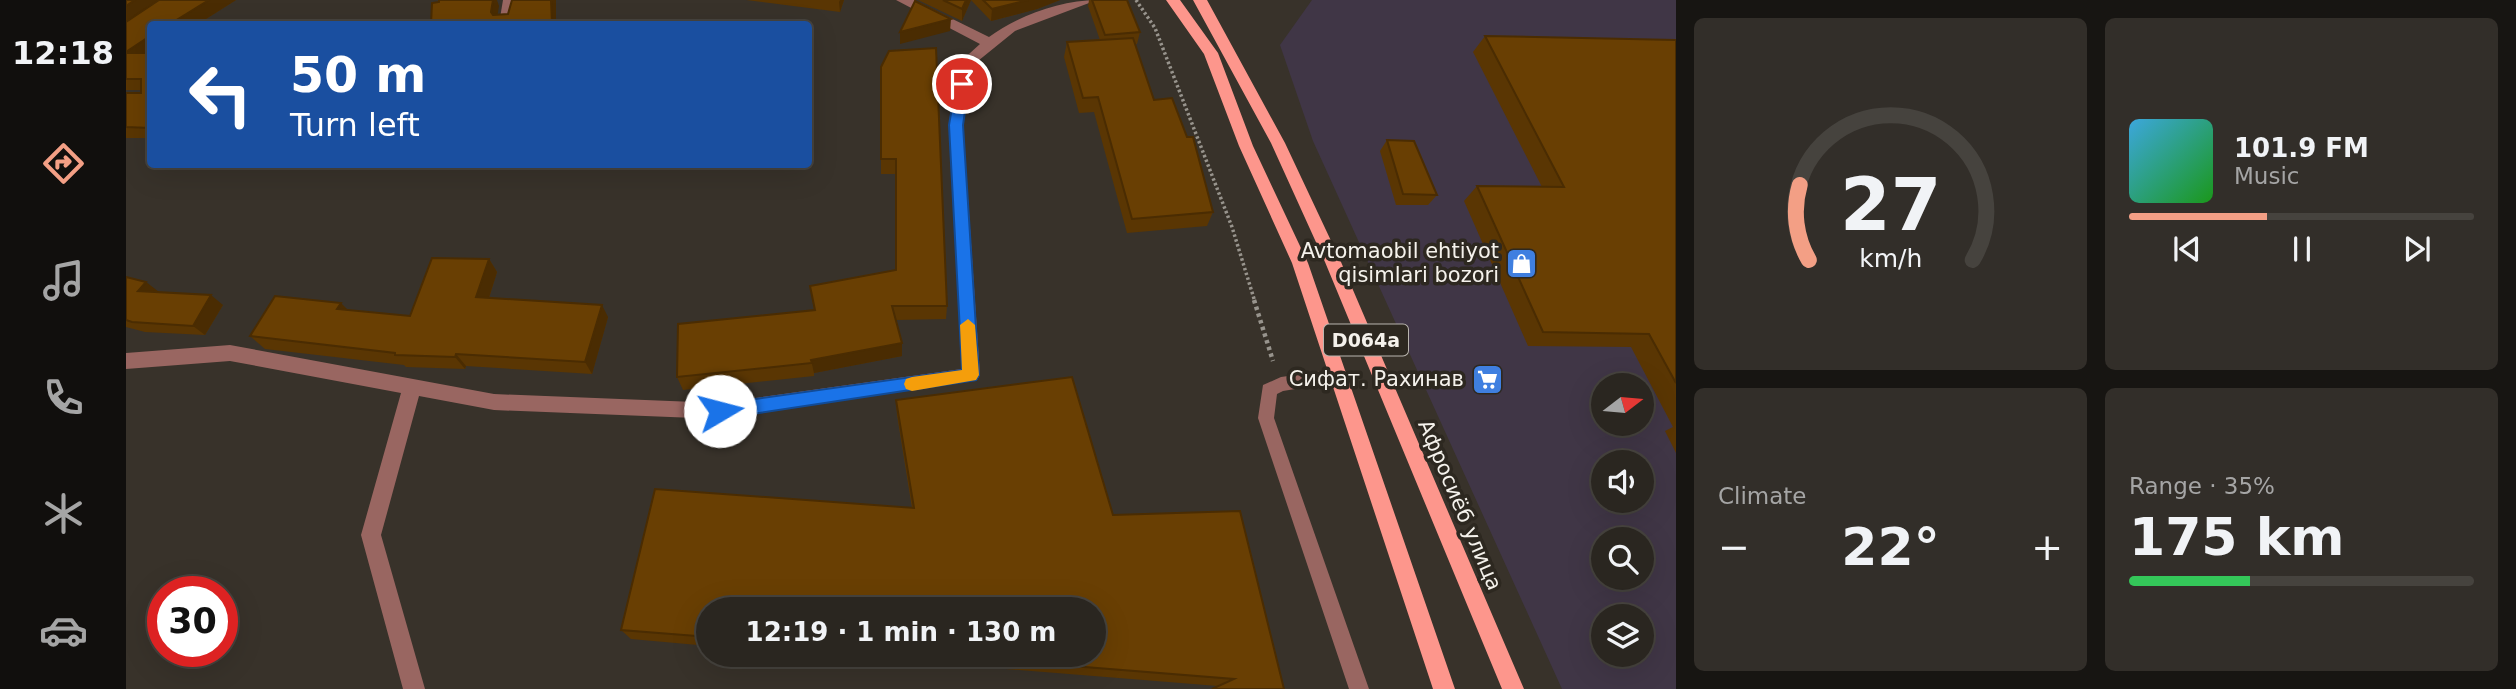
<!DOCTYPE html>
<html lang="en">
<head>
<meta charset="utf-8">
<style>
  :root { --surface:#2a2620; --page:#322e29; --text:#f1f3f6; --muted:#a5a5a5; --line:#46433e; --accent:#f39f85 }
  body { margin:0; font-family:"DejaVu Sans",sans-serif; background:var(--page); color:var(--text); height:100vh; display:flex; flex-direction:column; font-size:26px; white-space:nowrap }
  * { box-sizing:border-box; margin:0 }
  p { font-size:23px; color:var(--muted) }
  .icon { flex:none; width:38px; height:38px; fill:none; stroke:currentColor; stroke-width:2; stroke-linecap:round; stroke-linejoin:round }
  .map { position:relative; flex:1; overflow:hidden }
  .drawer { display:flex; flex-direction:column; gap:18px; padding:18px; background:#171512; width:840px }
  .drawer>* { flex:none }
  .guide { position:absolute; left:21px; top:21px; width:665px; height:147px; border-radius:7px; box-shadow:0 7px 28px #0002,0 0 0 2px var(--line); background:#1a4fa0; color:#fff; overflow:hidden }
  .needle { width:46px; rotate:74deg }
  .fabs { position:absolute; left:1465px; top:373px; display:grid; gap:14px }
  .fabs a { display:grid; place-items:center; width:63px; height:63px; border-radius:50%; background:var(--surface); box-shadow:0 7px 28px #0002,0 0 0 2px var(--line); font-size:35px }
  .speed { position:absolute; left:21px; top:576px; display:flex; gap:14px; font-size:35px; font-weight:700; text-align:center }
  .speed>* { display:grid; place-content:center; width:91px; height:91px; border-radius:50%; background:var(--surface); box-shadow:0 7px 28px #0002,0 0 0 2px var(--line); line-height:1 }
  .speed .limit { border:10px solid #d22; background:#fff; color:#111 }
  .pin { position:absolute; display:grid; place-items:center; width:60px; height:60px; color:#fff; margin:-30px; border:4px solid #fff; border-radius:50%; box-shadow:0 2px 7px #0007 }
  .me { position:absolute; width:77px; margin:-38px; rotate:82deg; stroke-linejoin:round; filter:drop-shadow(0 0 5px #0008) }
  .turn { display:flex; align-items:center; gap:24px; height:147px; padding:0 28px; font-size:32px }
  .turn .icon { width:91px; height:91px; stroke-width:2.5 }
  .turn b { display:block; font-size:49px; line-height:60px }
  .big { font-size:52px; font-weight:800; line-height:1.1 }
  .drawer .card { flex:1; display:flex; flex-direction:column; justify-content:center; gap:10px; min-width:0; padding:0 24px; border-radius:10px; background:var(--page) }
  .drawer .dial { align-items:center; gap:0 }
  .dial svg { height:182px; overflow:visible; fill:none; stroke:var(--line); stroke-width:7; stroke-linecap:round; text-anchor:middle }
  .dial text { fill:var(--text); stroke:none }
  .song { display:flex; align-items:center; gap:21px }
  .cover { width:84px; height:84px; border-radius:10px; background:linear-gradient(135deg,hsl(200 70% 55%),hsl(120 70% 35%)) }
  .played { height:7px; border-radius:4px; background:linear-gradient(90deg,var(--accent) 40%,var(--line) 40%) }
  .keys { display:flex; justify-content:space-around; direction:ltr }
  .heat { display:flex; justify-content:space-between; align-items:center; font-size:38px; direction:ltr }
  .charge { height:10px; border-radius:5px; background:linear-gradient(90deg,#34c759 35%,var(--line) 0) }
  .drawer .tiles { flex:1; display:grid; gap:18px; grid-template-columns:repeat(2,1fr) }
  .trip { position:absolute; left:570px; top:597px; width:410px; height:70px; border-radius:35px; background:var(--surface); box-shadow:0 7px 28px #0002,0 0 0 2px var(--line); font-weight:800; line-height:70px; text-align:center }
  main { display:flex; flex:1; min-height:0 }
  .dock { display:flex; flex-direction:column; width:126px; justify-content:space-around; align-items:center; background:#110f0d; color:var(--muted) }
  .dock .icon { width:49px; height:49px }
  .dock .on { color:var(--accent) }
  .dock b { font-size:32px; color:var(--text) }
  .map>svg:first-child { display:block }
  .commercial { fill:#403646; fill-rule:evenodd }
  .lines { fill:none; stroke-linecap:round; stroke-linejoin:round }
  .path-far1 { stroke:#98948d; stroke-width:3.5; stroke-dasharray:2.5 2.5; stroke-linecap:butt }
  .path { stroke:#98948d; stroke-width:4.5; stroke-dasharray:3.5 3.5; stroke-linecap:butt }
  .lane { fill:#996661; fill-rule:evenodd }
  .street { fill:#996661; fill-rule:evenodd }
  .primary { fill:#fd968c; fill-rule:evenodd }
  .wall { fill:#5a3603 }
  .shaded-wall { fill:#4a2c02 }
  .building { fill:#693f03; stroke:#4a2c02; stroke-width:2 }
  .route { fill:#1a73e8; stroke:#114b97; stroke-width:2 }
  .slow { fill:#f59e0b }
  .labels { text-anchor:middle; stroke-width:7; stroke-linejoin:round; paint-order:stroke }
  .shield { fill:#2d2820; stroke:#b9b5af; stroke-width:2 }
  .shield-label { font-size:19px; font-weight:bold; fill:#f5f2ec }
  .poi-label { font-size:21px; fill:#f5f2ec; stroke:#2d2820; text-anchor:end }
  .street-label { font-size:21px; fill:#f5f2ec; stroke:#2d2820 }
</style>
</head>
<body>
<main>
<nav class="dock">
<b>12:18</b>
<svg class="icon on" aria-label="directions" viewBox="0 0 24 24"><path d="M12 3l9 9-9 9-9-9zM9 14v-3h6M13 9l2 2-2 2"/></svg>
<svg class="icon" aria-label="music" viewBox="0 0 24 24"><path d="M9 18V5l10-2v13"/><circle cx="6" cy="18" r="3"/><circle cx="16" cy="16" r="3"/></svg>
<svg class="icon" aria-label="phone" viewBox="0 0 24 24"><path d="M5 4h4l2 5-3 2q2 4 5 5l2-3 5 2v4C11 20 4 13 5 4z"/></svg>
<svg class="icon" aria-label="climate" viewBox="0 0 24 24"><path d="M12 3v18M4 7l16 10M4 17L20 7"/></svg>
<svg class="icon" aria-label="car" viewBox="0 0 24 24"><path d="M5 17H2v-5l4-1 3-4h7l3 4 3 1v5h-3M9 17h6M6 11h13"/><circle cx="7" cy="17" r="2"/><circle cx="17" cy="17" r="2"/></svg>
</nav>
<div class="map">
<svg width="1550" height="689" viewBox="0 0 1550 689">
  <rect width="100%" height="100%" fill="#38322a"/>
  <!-- commercial -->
  <path class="commercial" d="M1186 0H1550V689H1436L1187 141 1154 45ZM1477 385H1516V424H1477ZM1477 462H1516V500H1477ZM1477 539H1516V578H1477ZM1477 616H1516V654H1477Z"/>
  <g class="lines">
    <!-- path-far1 -->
    <polyline class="path-far1" points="1010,0 1029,28 1106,227 1129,302"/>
    <!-- path -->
    <polyline class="path" points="1128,300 1147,361"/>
    <!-- lane -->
    <polygon class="lane" points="1212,369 1218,371 1220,376 1218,381 1157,391 1151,394 1148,418 1243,689 1223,689 1132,418 1137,385 1155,377"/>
    <!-- street -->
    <g class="street">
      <polygon points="377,0 391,0 386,24 373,24"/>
      <path d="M770 0H788L863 37C891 16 935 0 971 0L889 31 847 65 837 125 854 375 851 380 594 419 368 410 293 396 255 535 299 689H277L235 535 275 393 104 361 0 369V353L104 345 368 394 594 403 836 369 823 125 833 63 854 44Z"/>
    </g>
    <!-- primary -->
    <g class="primary">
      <polygon points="1040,0 1054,0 1092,53 1127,146 1182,263 1329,689 1307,689 1166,263 1113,146 1078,54"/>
      <polygon points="1067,0 1081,0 1159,143 1215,262 1398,689 1376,689 1199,262 1145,143"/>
    </g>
  </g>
  <!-- wall -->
  <g class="wall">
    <polygon points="0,0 110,0 72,24 24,24 24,138 0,138 0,93 15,93 15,90 0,90"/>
    <polygon points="620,0 718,0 714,12"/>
    <polygon points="792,0 934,0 911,9 865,21 845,0 836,21"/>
    <polygon points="963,0 1001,0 1014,32 1011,44 1009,44 1028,100 1087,212 1081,226 1001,233 968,112 953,113 938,57 941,42 974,40 962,6"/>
    <polygon points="1359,36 1550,40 1550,453 1539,431 1547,427 1505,347 1402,346 1338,201 1351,186 1416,187 1347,52"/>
    <polygon points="755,67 821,306 820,319 770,320 776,356 688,373 688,376 557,390 551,377 688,310 684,286 770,270 770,174 755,174"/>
    <polygon points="1261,140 1311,195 1302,205 1270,205 1254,151"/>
    <polygon points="363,259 371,272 363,298 482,317 466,374 340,366 339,369 280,367 278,365 139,349 124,336 222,310 284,316"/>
    <polygon points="0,277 20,282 32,292 97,305 79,335 19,332 0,327"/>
    <polygon points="770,400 987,515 1158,689 1092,686 695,654 968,654 583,609 583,646 505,639 495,630 786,508 771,415"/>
  </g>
  <!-- shaded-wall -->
  <g class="shaded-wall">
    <polygon points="9,0 36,0 0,24 0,6"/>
    <polygon points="83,0 110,0 72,24 44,24"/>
    <polygon points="367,0 371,0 373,6 370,24 365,12"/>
    <polygon points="425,0 430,0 430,24 426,24"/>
    <polygon points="714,0 718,0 714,12 713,2"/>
    <polygon points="840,0 845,0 836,21 836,9"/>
    <polygon points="902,0 934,0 911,9 865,21 866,9"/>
    <polygon points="825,19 824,31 774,44 774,32"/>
    <polygon points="24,36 24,54 0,55 0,52"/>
    <polygon points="363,259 371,272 359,310 350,297"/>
    <polygon points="20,282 33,292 12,291"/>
    <polygon points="85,295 97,305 79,335 67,326"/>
    <polygon points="215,303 227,315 211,309"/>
    <polygon points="476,305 482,317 466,374 459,362"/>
    <polygon points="776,343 776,356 688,373 685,360"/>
    <polygon points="330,354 340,366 339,369 329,357"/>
  </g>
  <!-- building -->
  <g class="building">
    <polygon points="0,0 9,0 0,6"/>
    <polygon points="33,0 83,0 44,24 24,24 24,36 0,52 0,22"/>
    <polygon points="313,0 367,0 365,12 367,15 382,14 386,0 425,0 426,24 305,24 306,3 313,2"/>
    <polygon points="817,0 840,0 836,9"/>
    <polygon points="857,0 902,0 866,9"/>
    <polygon points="966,0 1001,0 1014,32 979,35"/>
    <polygon points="789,1 825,19 774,32"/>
    <polygon points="1359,36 1550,40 1550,383 1523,334 1417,332 1351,186 1438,187"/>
    <polygon points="1007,38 1028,100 1046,98 1061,137 1067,137 1087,212 1006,219 972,97 957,98 941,42"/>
    <polygon points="810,48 821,306 766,306 776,343 685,360 686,363 551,377 552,324 689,310 684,286 770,270 770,159 755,159 755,67 763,51"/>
    <polygon points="0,53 24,53 24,128 0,127 0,93 15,93 15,79 0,79"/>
    <polygon points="1261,140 1288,141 1311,195 1277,194"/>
    <polygon points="306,258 363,259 350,297 476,305 459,362 330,354 329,357 269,355 269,353 124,336 149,296 215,303 211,309 284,316"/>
    <polygon points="0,277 20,282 12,291 85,295 67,326 6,322 0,320"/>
    <polygon points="946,377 987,515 1114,511 1158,689 1086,689 1108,679 798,654 968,654 968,609 583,609 583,637 495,630 529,489 788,508 770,400"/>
  </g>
  <!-- route -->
  <polygon class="route" points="836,79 843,84 837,125 853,375 850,380 594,419 588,417 586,411 588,406 594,404 836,370 823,125 830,84"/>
  <!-- slow -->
  <polygon class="slow" points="842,319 849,325 853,375 850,380 786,391 780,389 778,384 780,379 786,377 836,370 834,325"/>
  <!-- icons -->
  <defs>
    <symbol id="shop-square" viewBox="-11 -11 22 22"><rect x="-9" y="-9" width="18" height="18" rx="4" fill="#3f7fe0" stroke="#2d2820"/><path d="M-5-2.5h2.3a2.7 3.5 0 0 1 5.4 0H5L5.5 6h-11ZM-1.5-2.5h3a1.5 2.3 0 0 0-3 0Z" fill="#fff"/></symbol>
    <symbol id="supermarket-square" viewBox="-11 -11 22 22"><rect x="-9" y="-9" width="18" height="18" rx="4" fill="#3f7fe0" stroke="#2d2820"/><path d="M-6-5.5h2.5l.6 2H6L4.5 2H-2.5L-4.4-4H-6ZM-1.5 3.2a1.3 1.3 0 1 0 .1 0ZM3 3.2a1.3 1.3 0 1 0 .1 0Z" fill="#fff"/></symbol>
  </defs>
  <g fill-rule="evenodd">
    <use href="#shop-square" x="1378" y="246" width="35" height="35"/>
    <use href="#supermarket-square" x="1344" y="362" width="35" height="35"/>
  </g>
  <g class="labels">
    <!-- shield labels -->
    <rect class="shield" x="1198" y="324.5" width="84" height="31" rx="5"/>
    <g class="shield-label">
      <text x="1240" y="347">D064a</text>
    </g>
    <!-- poi labels -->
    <g class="poi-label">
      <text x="1373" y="258">Avtomaobil ehtiyot<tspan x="1373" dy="24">qisimlari bozori</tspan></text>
      <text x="1338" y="386">Сифат. Рахинав</text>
    </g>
    <!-- street labels -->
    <g class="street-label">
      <text transform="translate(1334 505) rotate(67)" y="7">Афросиёб улица</text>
    </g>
  </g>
</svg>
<div class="fabs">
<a><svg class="needle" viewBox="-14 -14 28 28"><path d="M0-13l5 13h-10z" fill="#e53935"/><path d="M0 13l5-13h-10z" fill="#a5a5a5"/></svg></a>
<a><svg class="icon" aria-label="sound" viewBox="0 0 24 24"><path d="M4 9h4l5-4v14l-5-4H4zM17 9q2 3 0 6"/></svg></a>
<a><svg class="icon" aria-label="search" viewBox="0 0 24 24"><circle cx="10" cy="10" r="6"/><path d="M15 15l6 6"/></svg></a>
<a><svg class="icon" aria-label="layers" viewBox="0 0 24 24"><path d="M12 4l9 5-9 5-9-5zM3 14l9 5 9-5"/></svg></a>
</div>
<div class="speed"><div class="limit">30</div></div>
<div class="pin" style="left:836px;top:84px;background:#d93025"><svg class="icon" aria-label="arrive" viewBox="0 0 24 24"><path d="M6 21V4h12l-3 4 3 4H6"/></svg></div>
<svg class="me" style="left:594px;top:411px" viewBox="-20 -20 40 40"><circle r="19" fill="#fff"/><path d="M0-13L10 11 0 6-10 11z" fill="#1a73e8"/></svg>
<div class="trip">12:19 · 1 min · 130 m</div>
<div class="guide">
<div class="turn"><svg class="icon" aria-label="left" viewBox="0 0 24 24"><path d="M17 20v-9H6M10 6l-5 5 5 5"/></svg><div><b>50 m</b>Turn left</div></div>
</div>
</div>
<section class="drawer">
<div class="tiles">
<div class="card dial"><svg viewBox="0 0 100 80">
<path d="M14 69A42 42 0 1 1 86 69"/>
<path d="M14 69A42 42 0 0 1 10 36" stroke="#f39f85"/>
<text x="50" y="56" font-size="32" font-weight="700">27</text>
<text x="50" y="72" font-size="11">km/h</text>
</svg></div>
<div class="card">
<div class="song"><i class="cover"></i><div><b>101.9 FM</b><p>Music</p></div></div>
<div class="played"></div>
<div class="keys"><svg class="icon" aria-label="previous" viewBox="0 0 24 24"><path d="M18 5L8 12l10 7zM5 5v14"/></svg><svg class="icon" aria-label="pause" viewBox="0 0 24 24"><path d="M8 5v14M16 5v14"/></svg><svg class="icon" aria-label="next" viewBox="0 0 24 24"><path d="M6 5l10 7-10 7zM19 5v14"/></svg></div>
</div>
<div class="card"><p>Climate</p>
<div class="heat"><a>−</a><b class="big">22°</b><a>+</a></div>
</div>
<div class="card"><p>Range · 35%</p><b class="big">175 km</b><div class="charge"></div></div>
</div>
</section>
</main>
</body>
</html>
